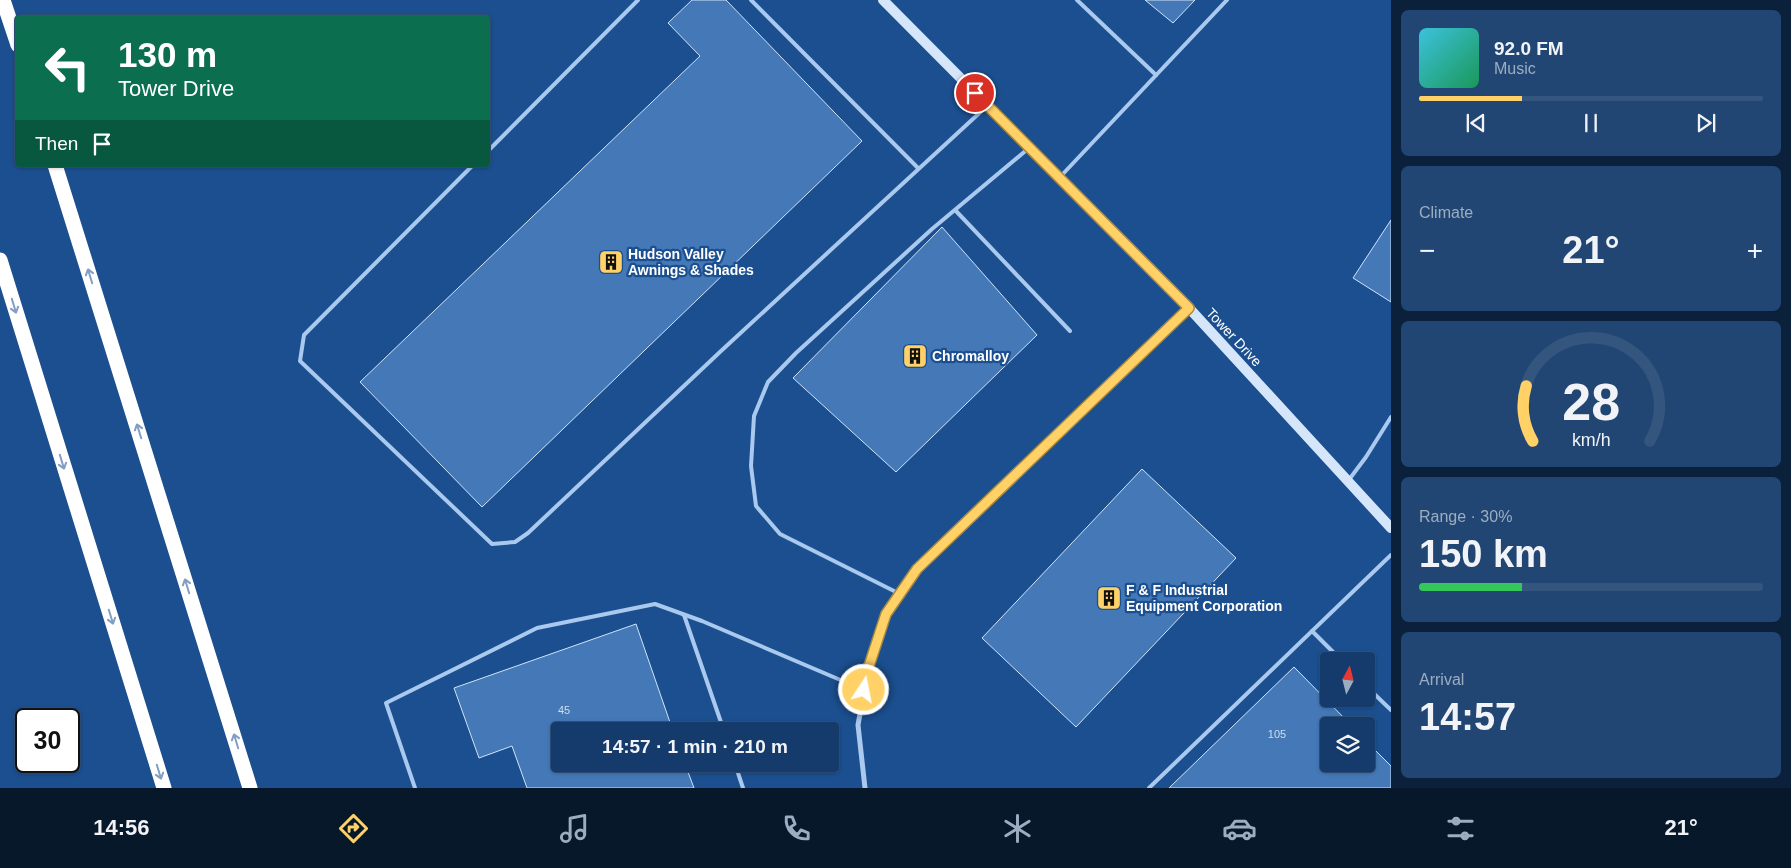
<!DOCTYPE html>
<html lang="en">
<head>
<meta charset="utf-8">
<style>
  :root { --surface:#143b6b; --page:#214673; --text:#f1f3f6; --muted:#9dadc1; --line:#33557e; --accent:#ffd166 }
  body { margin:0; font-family:Helvetica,sans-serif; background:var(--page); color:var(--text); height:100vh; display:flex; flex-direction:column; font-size:19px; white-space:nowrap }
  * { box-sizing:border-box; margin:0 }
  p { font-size:16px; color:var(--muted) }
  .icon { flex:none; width:28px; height:28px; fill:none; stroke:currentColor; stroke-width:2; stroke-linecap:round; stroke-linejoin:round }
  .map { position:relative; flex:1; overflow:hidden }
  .sheet { display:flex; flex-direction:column; gap:10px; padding:10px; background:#0b203b; width:400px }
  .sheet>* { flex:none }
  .guide { position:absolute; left:15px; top:15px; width:475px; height:152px; border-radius:5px; box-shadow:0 1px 4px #0004,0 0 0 1px var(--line); background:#0b6e4f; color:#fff; overflow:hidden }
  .needle { width:32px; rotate:7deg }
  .tools { position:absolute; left:1320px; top:652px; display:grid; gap:10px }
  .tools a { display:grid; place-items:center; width:55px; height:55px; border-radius:5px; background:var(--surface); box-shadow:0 1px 4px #0004,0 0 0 1px var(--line); font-size:25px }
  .speed { position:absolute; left:15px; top:708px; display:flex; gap:10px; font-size:25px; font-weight:700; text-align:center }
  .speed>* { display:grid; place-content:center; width:65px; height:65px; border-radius:50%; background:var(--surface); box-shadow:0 1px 4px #0004,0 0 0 1px var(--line); line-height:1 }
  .speed .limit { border:2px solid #111; border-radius:8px; background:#fff; color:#111 }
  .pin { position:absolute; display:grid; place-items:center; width:42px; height:42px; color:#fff; margin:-21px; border:2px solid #fff; border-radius:50%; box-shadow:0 1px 5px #0007 }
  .me { position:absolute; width:55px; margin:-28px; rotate:11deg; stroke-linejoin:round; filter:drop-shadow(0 0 4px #0008) }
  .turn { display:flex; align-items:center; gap:18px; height:105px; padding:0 20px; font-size:22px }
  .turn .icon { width:65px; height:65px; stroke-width:2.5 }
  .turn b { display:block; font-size:35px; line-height:42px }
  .then { display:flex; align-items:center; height:48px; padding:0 20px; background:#0003; gap:10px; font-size:19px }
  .big { font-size:38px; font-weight:700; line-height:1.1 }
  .sheet .card { flex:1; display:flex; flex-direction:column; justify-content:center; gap:8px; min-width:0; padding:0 18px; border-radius:8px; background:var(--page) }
  .sheet .dial { align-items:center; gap:0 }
  .dial svg { height:130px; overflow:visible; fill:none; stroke:var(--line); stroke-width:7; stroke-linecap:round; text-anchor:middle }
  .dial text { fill:var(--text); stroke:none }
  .song { display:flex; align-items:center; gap:15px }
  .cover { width:60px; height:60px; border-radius:8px; background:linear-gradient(135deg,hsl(190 70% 55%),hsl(150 70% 35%)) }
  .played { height:5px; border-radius:2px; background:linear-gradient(90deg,var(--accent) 30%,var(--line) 30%) }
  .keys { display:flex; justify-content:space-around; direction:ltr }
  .heat { display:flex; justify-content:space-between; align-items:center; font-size:28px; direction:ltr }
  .charge { height:8px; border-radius:4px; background:linear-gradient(90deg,#34c759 30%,var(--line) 0) }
  .trip { position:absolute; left:551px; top:722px; width:288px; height:50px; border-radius:5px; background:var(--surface); box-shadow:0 1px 4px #0004,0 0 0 1px var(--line); font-weight:700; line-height:50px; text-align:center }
  .dock { display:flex; height:80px; justify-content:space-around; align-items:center; background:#08182b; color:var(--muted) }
  .dock .icon { width:35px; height:35px }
  .dock .selected { color:var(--accent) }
  .dock b { font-size:22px; color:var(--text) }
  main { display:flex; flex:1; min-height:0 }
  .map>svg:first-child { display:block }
  .building { fill:#4478b7; stroke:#cfe3fa }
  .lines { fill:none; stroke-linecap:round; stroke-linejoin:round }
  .lane { stroke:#a9c9ee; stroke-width:4 }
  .street { stroke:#a9c9ee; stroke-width:5 }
  .secondary { stroke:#d6e6fa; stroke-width:10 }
  .highway { stroke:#fff; stroke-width:15 }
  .oneway { stroke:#829ec1 }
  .route-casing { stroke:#a68842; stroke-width:12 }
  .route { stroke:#ffd166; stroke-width:9 }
  .labels { text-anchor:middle; stroke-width:4.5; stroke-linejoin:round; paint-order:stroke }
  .number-label { font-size:11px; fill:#d0dded }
  .poi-label { font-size:14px; font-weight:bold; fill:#fff; stroke:#1b4f8f; text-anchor:start }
  .street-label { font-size:14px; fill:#fff; stroke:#1b4f8f }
</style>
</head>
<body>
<main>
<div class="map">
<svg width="1391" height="788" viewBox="0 0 1391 788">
  <rect width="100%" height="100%" fill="#1b4f8f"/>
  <!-- building -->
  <g class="building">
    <polygon points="692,0 726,0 862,141 482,507 360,382 700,56 668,23"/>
    <polygon points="1145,0 1195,0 1173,23"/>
    <polygon points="1391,220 1391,302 1353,278"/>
    <polygon points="942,227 1037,335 896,472 793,378"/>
    <polygon points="1142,469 1236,558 1076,727 982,638"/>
    <polygon points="636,624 673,731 560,731 560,764 685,764 694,788 527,788 512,746 479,758 454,688"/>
    <polygon points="1294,667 1352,726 1329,726 1329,764 1366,764 1366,741 1391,766 1391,788 1169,788"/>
  </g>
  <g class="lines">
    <!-- lane -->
    <g class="lane">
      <polyline points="751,0 918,168"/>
      <polyline points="1077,0 1156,75"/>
      <polyline points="488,151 638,0"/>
      <polyline points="473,165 304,335 300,361 492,544 515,542 528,533 721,351 987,106"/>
      <polyline points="1061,176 1227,0"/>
      <polyline points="956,211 1070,331"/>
      <polyline points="1348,481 1366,457 1391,417"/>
      <polyline points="900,594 780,534 756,506 751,466 754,416 768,382 796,353 932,229 1029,148"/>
      <polyline points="684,615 724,731"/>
      <polyline points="1312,631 1342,661"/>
      <polyline points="1366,686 1391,710"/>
      <polyline points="735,764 743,788"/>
      <polyline points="415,788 386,703 537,628 655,604 702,621 864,690"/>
      <polyline points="1149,788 1391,555"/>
    </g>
    <!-- street -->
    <polyline class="street" points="865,788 858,725 868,669 886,614 917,569 1189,308"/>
    <!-- secondary -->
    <polyline class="secondary" points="883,0 1189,308 1391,528"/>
    <!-- highway -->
    <g class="highway">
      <polyline points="3,0 18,45"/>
      <polyline points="55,165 250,788"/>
      <polyline points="0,260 164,788"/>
    </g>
  </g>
  <!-- one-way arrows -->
  <defs><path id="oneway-shaft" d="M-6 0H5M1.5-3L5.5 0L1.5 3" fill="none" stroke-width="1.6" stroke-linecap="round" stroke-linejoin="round" transform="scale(1.25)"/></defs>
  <g class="oneway">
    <use href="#oneway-shaft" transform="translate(90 276) rotate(-107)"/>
    <use href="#oneway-shaft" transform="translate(14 306) rotate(73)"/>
    <use href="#oneway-shaft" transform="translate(139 431) rotate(-107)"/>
    <use href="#oneway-shaft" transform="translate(62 462) rotate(73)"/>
    <use href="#oneway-shaft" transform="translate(187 586) rotate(-107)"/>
    <use href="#oneway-shaft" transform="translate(111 617) rotate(73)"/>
    <use href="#oneway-shaft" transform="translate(236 741) rotate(-107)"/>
    <use href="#oneway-shaft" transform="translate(159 772) rotate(73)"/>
  </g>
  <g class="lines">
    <defs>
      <polyline id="route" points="864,690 868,669 886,614 917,569 1189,308 975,93"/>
    </defs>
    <!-- route casing -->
    <use href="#route" class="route-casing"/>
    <!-- route -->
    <use href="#route" class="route"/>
  </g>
  <!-- icons -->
  <defs>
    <symbol id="building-square" viewBox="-11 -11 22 22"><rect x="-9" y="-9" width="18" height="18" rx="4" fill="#ffd166" stroke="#1b4f8f"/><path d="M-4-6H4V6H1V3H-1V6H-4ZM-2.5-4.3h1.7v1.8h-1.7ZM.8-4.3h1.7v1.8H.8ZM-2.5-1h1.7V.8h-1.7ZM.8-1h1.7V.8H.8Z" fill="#111"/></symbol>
  </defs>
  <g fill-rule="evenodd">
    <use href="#building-square" x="597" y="248" width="28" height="28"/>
    <use href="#building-square" x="901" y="342" width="28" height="28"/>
    <use href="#building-square" x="1095" y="584" width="28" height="28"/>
  </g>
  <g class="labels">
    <!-- number labels -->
    <g class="number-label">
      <text x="564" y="714">45</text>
      <text x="1277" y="738">105</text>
    </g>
    <!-- poi labels -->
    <g class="poi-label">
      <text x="628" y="259">Hudson Valley<tspan x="628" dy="16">Awnings &amp; Shades</tspan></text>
      <text x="932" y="361">Chromalloy</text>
      <text x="1126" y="595">F &amp; F Industrial<tspan x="1126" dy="16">Equipment Corporation</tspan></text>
    </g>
    <!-- street labels -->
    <g class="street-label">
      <text transform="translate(1234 337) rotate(47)" y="5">Tower Drive</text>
    </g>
  </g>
</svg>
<div class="tools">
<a><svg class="needle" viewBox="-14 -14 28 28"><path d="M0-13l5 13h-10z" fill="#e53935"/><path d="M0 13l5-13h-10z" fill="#9dadc1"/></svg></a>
<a><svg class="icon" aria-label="layers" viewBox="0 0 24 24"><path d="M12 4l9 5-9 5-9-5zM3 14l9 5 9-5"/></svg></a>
</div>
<div class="speed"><div class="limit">30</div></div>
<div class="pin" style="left:975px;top:93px;background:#d93025"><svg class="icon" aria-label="arrive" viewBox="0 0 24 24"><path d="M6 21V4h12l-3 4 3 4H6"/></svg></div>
<svg class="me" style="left:864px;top:690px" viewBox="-20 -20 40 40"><circle r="17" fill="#ffd166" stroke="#fff" stroke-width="3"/><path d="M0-11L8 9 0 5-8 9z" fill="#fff"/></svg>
<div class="trip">14:57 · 1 min · 210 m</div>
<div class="guide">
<div class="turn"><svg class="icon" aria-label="left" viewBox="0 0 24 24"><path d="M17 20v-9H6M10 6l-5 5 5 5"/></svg><div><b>130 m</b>Tower Drive</div></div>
<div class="then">Then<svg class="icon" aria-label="arrive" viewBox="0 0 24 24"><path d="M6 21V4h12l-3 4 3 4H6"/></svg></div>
</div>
</div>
<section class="sheet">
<div class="card">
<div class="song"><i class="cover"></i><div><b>92.0 FM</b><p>Music</p></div></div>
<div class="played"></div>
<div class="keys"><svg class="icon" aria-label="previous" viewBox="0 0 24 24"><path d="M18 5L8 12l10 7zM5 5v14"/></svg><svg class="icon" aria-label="pause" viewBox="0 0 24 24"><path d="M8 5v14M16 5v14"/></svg><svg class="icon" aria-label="next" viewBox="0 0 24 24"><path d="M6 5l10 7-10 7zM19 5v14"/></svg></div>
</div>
<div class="card"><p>Climate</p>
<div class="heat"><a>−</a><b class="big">21°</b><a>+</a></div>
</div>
<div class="card dial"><svg viewBox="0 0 100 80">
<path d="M14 69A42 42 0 1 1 86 69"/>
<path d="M14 69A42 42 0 0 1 10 35" stroke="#ffd166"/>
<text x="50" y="56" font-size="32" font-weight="700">28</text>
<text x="50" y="72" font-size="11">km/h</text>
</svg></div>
<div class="card"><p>Range · 30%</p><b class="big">150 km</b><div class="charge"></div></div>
<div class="card"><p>Arrival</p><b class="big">14:57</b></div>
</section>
</main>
<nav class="dock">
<b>14:56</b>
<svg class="icon selected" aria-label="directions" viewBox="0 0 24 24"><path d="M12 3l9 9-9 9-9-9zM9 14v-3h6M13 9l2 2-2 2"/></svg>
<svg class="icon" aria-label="music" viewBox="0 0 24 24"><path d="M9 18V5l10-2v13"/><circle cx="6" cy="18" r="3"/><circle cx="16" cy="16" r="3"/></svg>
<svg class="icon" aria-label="phone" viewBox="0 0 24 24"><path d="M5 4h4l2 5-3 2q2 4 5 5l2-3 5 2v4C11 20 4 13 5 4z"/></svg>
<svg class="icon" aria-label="climate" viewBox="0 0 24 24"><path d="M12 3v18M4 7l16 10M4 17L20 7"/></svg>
<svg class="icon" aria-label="car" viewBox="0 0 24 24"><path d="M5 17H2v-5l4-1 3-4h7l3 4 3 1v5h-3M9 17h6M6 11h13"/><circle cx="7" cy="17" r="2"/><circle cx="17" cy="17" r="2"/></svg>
<svg class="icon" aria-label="filters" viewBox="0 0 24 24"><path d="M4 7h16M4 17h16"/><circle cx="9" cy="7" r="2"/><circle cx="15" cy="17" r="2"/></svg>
<b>21°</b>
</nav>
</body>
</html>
